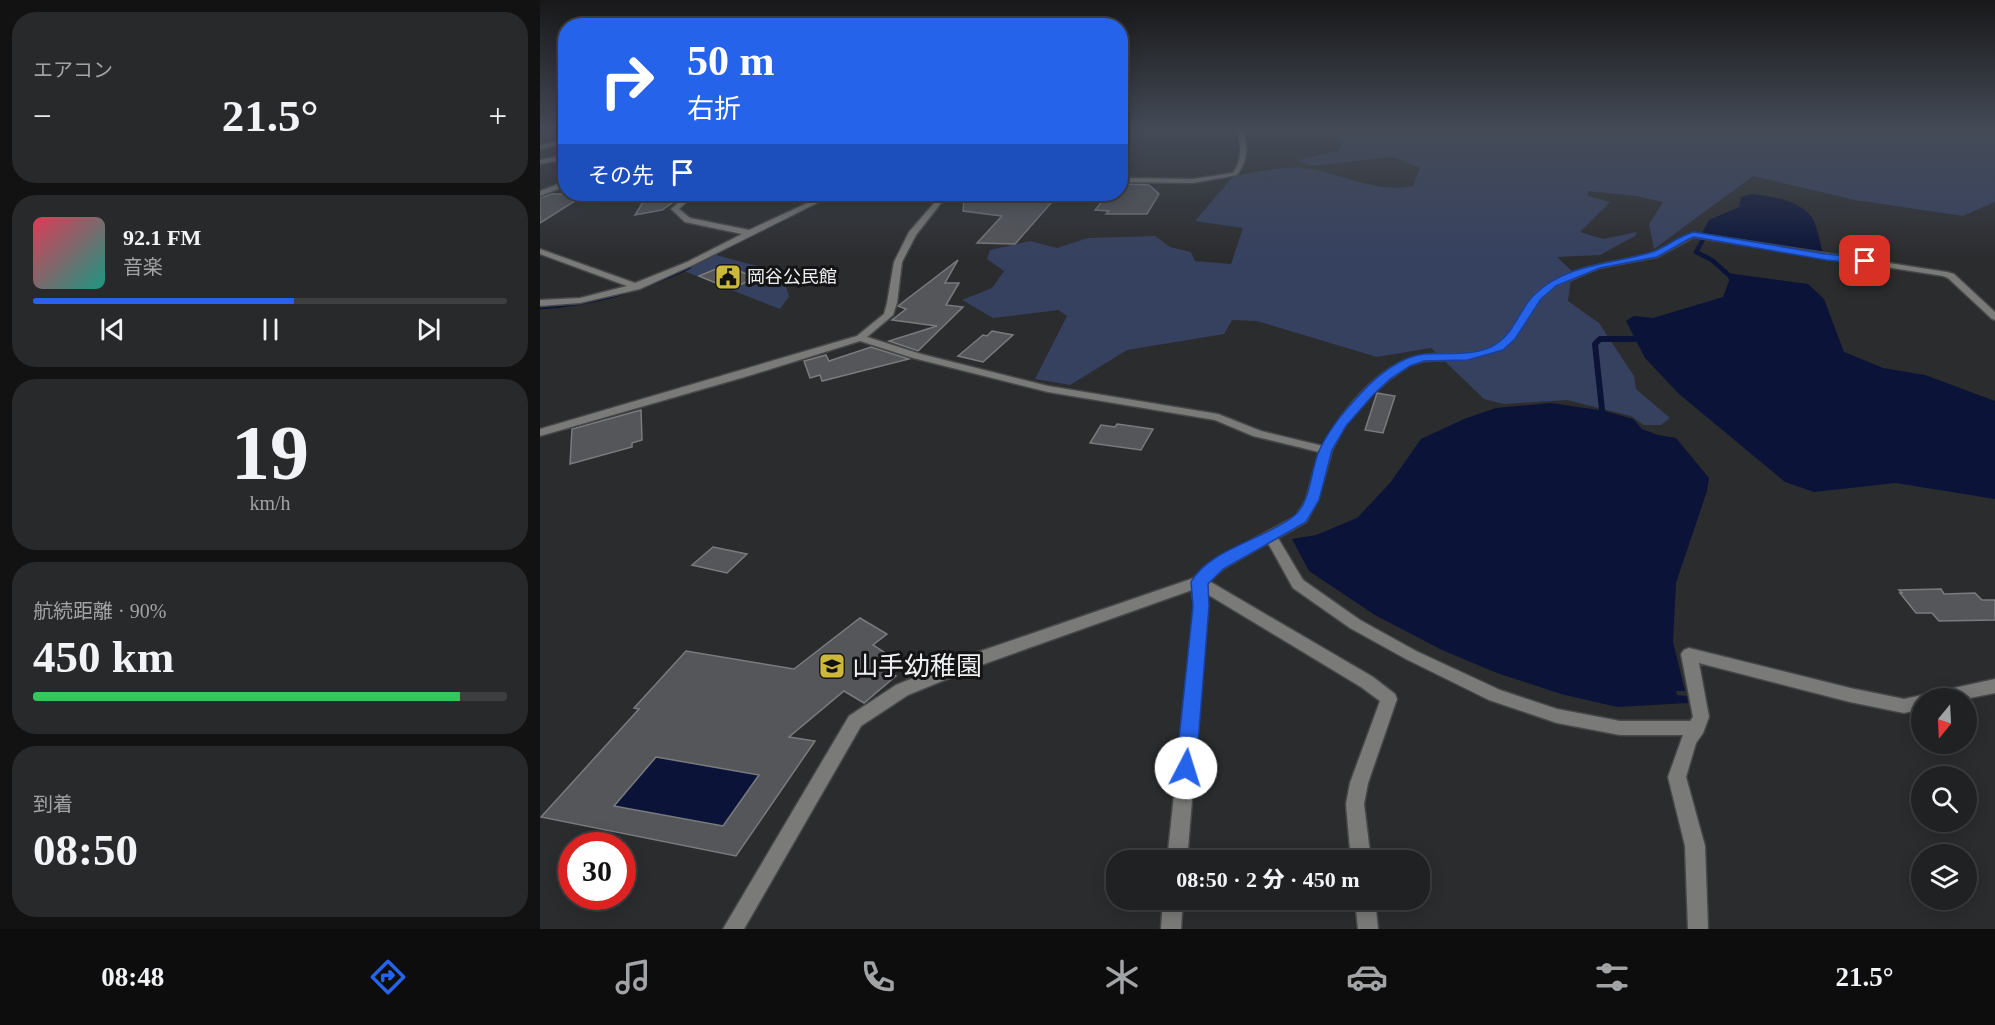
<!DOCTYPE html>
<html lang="ja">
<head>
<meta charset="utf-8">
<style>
  :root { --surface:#202122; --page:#28292a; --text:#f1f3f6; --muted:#a2a3a5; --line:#3d3e40; --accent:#2563eb }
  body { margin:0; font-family:"Times New Roman","Noto Sans JP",serif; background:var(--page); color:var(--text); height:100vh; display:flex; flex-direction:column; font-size:22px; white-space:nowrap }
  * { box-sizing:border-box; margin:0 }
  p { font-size:20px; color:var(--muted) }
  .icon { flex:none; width:33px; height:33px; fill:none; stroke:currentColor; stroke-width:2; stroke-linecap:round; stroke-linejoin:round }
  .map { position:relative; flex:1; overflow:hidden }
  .details { display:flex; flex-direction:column; gap:12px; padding:12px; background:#121213; width:540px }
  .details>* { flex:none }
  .top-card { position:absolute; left:18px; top:18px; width:570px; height:183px; border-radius:24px; box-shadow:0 3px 15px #0003,0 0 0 2px var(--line); background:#2563eb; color:#fff; overflow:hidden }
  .needle { width:39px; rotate:198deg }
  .controls { position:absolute; left:1371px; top:688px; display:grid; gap:12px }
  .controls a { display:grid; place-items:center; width:66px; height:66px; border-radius:50%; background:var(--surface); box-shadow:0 3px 15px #0003,0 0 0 2px var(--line); font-size:30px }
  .speed { position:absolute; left:18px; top:832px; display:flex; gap:12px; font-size:30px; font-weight:700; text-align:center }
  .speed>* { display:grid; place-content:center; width:78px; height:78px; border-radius:50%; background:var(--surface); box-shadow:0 3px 15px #0003,0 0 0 2px var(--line); line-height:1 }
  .speed .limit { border:9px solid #d22; background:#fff; color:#111 }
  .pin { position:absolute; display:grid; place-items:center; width:51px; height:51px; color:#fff; margin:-26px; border-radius:12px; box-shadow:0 3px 9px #0006 }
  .me { position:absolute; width:66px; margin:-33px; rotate:5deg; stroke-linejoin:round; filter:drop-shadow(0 0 4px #0008) }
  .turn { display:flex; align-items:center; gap:21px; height:126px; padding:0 30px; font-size:27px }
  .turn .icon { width:78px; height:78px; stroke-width:2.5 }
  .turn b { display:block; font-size:42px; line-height:51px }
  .then { display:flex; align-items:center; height:57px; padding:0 30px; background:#0003; gap:12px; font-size:22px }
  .big { font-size:45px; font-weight:800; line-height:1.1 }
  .details .tile { flex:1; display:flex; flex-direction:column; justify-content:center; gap:9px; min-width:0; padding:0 21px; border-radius:24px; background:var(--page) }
  .details .dial { align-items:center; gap:0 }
  .dial b { font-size:78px; line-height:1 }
  .song { display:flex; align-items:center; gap:18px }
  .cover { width:72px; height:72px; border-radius:9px; background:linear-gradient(135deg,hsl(350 70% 55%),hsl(170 70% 35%)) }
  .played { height:6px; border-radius:3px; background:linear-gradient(90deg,var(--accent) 55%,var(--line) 55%) }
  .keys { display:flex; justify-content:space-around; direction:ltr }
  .heat { display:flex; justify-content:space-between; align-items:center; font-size:33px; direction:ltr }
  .charge { height:9px; border-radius:4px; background:linear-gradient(90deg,#34c759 90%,var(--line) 0) }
  .trip { position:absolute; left:566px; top:850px; width:324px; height:60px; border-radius:24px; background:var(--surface); box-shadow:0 3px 15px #0003,0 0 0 2px var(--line); font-weight:800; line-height:60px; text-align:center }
  .tab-bar { display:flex; height:96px; justify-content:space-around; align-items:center; background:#0d0d0e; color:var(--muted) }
  .tab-bar .icon { width:42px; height:42px }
  .tab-bar .selected { color:var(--accent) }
  .tab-bar b { font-size:27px; color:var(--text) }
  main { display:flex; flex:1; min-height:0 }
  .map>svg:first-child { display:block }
  .green { fill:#364160 }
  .water { fill:#0b1438 }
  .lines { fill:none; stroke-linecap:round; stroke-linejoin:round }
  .stream-far2 { stroke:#0b1438; stroke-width:4 }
  .stream-far1 { stroke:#0b1438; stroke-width:4.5 }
  .stream { stroke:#0b1438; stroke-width:6 }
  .building { fill:#555659; stroke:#7a7b7e; stroke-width:1.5; fill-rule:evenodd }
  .street-casing { stroke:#464749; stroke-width:3 }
  .street { fill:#7a7a78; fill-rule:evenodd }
  .route { fill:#2563eb; stroke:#184099; stroke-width:1.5 }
  .labels { text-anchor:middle; stroke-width:6; stroke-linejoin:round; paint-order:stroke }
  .far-poi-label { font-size:18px; fill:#eeeff1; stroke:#141415; text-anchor:start }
  .near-poi-label { font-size:26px; fill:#eeeff1; stroke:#141415; text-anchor:start }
</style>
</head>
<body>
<main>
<section class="details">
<div class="tile"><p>エアコン</p>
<div class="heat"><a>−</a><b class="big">21.5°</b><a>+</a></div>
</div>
<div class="tile">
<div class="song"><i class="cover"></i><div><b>92.1 FM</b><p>音楽</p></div></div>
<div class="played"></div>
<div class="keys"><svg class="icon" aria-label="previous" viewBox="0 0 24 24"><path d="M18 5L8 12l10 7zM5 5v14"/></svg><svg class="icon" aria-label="pause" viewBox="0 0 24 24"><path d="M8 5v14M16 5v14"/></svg><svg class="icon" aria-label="next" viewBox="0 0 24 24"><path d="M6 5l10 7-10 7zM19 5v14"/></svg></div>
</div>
<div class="tile dial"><b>19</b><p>km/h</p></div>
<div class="tile"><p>航続距離 · 90%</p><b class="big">450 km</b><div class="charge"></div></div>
<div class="tile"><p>到着</p><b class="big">08:50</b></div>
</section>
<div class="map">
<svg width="1455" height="929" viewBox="0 0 1455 929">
  <rect width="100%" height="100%" fill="#2b2c2e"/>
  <!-- green -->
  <g class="green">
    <path d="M791 129H1455V202L1423 216 1315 200 1213 176 1114 249 1109 224 1123 202 1096 196 1048 191V196L1070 202 1040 232 1063 239 1097 232 1095 236 1060 255 1017 257 1032 271 1028 301 1059 323 1094 376 1096 389 1130 418 1121 425H1104L1091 416 1027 400 964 404 944 399 891 348 837 357 717 321 692 320 684 334 587 350 530 385 495 379 527 316 518 310 453 318 422 300 452 288 464 271 447 259 450 250 490 241 517 248 548 238 615 236 630 247 651 252 655 261 691 264 703 228 655 221 691 179 698 175C719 172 742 166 763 168 802 172 832 194 873 186L880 168 852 157 770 166 758 160 799 151 802 144Z"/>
    <polygon points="176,255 229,269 244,278 249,297 240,309 144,271"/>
  </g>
  <!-- water -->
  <g class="water">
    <path d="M1211 194C1231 196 1264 201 1274 221 1278 231 1280 243 1283 253L1162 233 1169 220 1199 207 1201 197Z"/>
    <polygon points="1187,273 1268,284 1284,299 1304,352 1343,368 1385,375 1455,401 1455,499 1356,483 1274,492 1245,482 1139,394 1105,358 1086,321 1094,316 1113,318 1183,297 1189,281"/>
    <polygon points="1011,403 1065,411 1093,419 1102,429 1118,435 1136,438 1169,478 1167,491 1136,583 1133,642 1145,691 1136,691 1137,695 1147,696 1148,703 1077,707 1021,694 957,673 902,650 835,615 769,571 752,539 776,535 817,518 850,483 881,439 924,419 956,408"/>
    <polygon points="116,757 219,775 183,826 74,806"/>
  </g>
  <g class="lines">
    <!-- stream-far2 -->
    <polyline class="stream-far2" points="241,220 270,206"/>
    <!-- stream-far1 -->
    <g class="stream-far1">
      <polyline points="1168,231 1156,252 1172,260 1192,278"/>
      <polyline points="178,252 244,219"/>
      <path d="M0 307C54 304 100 290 149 267"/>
    </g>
    <!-- stream -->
    <polyline class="stream" points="1063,419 1055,344 1060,339 1104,339"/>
  </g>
  <!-- building -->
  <g class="building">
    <polygon points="591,184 609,185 619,194 607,214 566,214 569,211 555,210 568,194 580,194 580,186"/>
    <polygon points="11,194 46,194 0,223 0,198"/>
    <polygon points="108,194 145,194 122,210 95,215"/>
    <polygon points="519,194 475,244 437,243 462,216 423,211 424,199 482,200 503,198"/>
    <polygon points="418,260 405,283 419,283 406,305 423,307 378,351 349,341 397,326 352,320 366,309 358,306"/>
    <polygon points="183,266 192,268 216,278 190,289 159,276"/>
    <polygon points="452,331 473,335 443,362 418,356 443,335 447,336"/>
    <polygon points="331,347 369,359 282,381 280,375 270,378 264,361 286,355 289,361"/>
    <polygon points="837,393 855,396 843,433 825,430"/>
    <polygon points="101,410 102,440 92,443 92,447 30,464 32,429"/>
    <polygon points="577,424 613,429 601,450 550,443 561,425 575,427"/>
    <polygon points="173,547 207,554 187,573 152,565"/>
    <polygon points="1401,589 1404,594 1435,593 1442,600 1455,600 1455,620 1399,621 1392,613 1376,613 1360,593 1362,593 1359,590"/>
    <path d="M320 618 347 634 333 645 347 654 334 665 356 676 324 703 304 691 249 737 275 741 196 856 1 817 99 709 94 708 146 651 254 669ZM116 757 219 775 183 826 74 806Z"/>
  </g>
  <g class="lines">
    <defs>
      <g id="street">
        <path d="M697 129H703C708 147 708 160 697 175L653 183 580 182V178L653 179 693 173C703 159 701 145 697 129Z"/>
        <polygon points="26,139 26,143 0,149 0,145"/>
        <polygon points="26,155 26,159 0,164 0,160"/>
        <polygon points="26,181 26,186 0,196 0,191"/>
        <polygon points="148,194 155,194 139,209 150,218 209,230 287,194 295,194 153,265 100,289 40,303 0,306 0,300 40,298 87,286 0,254 0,249 95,283 147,262 202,234 145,222 131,209"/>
        <path d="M402 194H408L376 235 362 262 357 303 353 315 327 337 381 354 508 386 678 414 721 431 783 446C801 411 843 359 885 355 908 352 935 357 956 344 976 333 981 306 998 291 1031 265 1070 264 1109 254 1125 249 1138 237 1154 233L1407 272 1414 274 1455 312V320L1452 319 1408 278 1403 276 1154 237 1117 257 1059 268 1016 286 1000 299 974 339 962 349 928 359 884 361 870 365 850 379 833 394 805 425 792 450 778 500 766 522 738 538 763 580 820 620 876 651 960 690 1017 709 1080 721H1150L1153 717 1141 654 1144 650 1149 648 1310 688 1364 699 1455 679V693L1425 699H1382V709L1364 713 1310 702 1159 663 1169 717 1163 733 1156 743 1146 777 1165 846 1168 929H1148L1145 846 1128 777 1143 735H1080L1017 723 949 700 866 659 810 628 753 588 728 543 683 569 669 581 833 677 855 694 857 699 828 783 824 804 831 861H811L806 804 810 783 840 701 821 687 667 594 668 606 647 861H627L654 606 652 590 444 664 368 695 321 726 204 929H183L309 716 356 685 432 654 654 578 673 561 756 516 766 500 779 452 713 436 675 420 508 392 373 358 320 341 208 376 0 436V429L317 336 344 314 347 303 354 262 369 232Z"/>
        <path d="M492 194H508C505 197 495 197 492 194Z"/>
        <polygon points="623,900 643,900 641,929 621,929"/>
        <polygon points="815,900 835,900 838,929 818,929"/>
      </g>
    </defs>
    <!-- street casing -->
    <use href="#street" class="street-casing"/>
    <!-- street -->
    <use href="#street" class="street"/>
  </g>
  <!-- sky -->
  <linearGradient id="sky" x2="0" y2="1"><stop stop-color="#181819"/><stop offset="0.5" stop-color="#444b57"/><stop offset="1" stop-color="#444b57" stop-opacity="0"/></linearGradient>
  <rect width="1455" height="259" fill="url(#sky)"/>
  <!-- route -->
  <path class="route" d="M1154 232 1286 254 1325 258 1329 261 1325 264 1286 260 1154 237 1149 239 1117 257 1060 268 1016 286 1001 299 975 339 963 350 928 360 884 361 870 366 850 379 833 395 806 426 792 450 779 500 766 522 683 569 668 584 669 606 656 768 653 775 646 777 639 775 636 768 653 606 651 582C669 549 726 539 754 516 772 501 770 469 780 449 790 427 807 408 823 391 839 374 862 356 885 354 907 352 936 357 956 344 975 332 980 308 995 294 1026 264 1071 264 1109 253 1125 249 1137 236 1154 232Z"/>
  <!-- icons -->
  <defs>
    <symbol id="civic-square" viewBox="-11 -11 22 22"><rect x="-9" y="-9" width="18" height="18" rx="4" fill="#ccb939" stroke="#141415"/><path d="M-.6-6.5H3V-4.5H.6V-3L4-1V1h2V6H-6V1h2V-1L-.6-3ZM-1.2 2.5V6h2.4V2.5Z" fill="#111"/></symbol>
    <symbol id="school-square" viewBox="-11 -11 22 22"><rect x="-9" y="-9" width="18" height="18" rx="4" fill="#ccb939" stroke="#141415"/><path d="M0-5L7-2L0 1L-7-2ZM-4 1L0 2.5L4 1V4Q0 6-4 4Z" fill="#111"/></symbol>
  </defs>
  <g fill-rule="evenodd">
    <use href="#civic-square" x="173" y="262" width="30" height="30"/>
    <use href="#school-square" x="277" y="651" width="30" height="30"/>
  </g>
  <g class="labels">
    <!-- far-poi labels -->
    <g class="far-poi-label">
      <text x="207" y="283">岡谷公民館</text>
    </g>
    <!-- near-poi labels -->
    <g class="near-poi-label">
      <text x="312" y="675">山手幼稚園</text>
    </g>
  </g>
</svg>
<div class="controls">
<a><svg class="needle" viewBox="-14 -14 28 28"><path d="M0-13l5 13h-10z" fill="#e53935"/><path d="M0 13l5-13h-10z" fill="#a2a3a5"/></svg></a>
<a><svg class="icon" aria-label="search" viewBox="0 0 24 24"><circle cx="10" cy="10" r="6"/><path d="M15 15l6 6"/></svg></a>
<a><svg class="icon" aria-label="layers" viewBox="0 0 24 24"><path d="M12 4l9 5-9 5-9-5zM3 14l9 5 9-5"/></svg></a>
</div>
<div class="speed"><div class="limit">30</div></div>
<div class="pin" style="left:1325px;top:261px;background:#d93025"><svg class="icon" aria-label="arrive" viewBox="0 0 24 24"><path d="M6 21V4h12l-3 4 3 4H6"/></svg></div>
<svg class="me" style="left:646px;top:768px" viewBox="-20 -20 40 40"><circle r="19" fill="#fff"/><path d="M0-13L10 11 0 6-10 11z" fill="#2563eb"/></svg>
<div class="trip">08:50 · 2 分 · 450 m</div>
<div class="top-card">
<div class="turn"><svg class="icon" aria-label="right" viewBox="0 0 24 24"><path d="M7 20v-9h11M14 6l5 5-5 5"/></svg><div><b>50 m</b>右折</div></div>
<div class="then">その先<svg class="icon" aria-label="arrive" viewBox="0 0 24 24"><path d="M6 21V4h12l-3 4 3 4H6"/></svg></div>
</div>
</div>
</main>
<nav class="tab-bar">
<b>08:48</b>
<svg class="icon selected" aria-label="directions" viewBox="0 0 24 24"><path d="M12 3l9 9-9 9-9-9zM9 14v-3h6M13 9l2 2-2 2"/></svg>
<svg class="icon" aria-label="music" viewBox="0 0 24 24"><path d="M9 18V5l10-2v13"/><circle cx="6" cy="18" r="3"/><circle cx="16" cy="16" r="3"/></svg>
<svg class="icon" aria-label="phone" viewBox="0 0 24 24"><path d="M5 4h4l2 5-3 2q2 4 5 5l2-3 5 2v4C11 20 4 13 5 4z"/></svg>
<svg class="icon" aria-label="climate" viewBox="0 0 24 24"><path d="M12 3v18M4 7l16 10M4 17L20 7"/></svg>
<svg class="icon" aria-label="car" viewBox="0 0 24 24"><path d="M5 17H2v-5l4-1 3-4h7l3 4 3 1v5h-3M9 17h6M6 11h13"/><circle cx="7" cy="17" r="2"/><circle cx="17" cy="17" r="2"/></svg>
<svg class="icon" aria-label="filters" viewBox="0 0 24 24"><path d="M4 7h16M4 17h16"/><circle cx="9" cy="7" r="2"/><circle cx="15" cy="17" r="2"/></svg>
<b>21.5°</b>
</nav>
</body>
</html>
